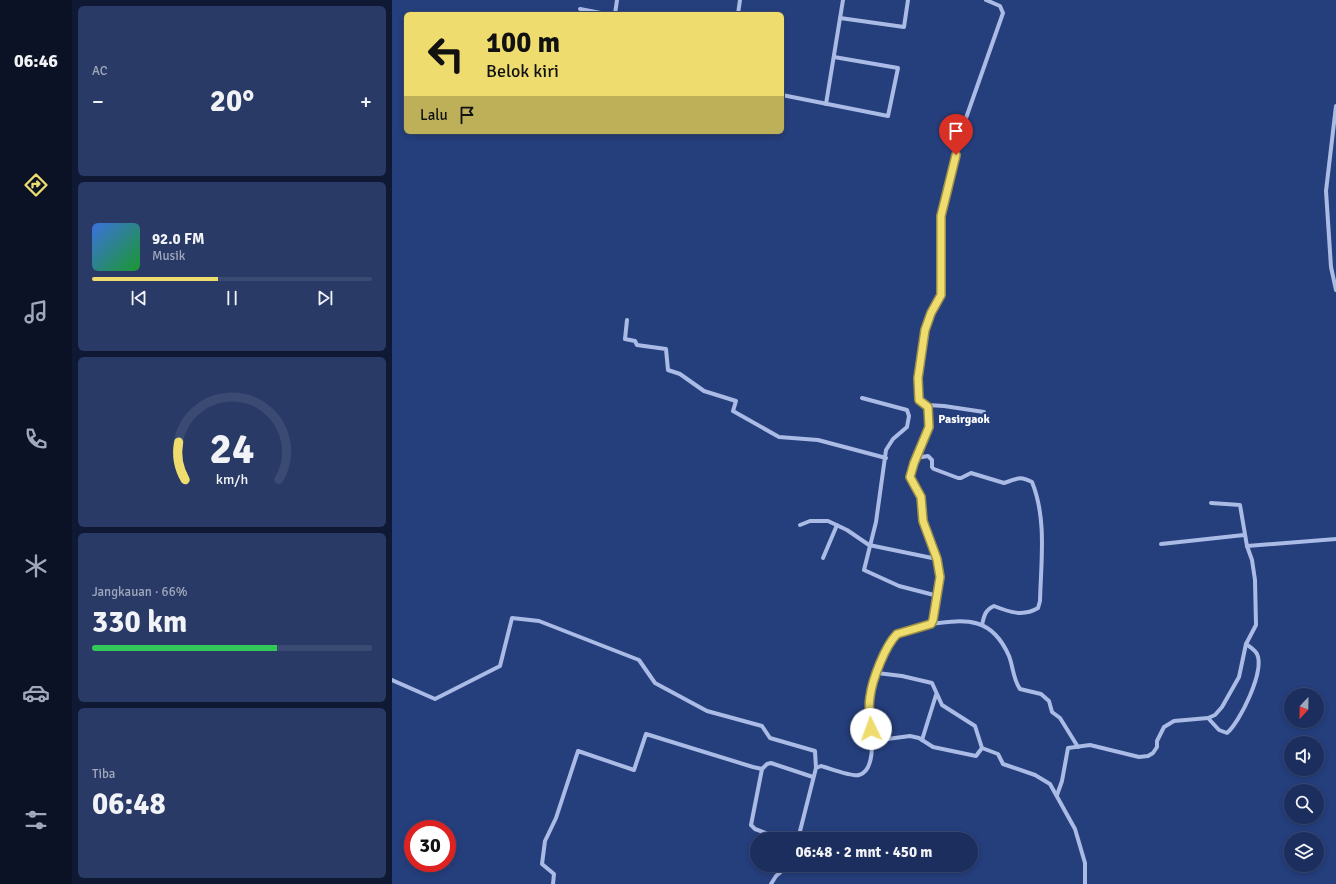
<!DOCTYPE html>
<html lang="id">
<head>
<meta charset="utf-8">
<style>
  :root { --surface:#1c2e5d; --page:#293a66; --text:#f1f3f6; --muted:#a0a8bc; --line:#3a4a72; --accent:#eedc6e }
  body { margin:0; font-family:Signika,sans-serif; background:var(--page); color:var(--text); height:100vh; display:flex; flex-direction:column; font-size:15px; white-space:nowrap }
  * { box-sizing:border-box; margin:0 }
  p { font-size:13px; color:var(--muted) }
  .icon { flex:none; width:22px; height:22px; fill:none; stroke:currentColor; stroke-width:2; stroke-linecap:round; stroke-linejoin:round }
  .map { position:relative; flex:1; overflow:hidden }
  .sheet { display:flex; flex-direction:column; gap:6px; padding:6px; background:#0f1933; width:320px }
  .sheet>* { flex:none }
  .banner { position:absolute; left:12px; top:12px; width:380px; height:122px; border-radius:6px; box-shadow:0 2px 6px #0003,0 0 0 1px var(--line); background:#eedc6e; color:#111; overflow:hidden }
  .needle { width:26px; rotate:202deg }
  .tools { position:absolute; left:892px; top:688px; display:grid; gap:8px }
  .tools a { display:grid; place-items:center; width:40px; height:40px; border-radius:50%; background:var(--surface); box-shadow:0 2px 6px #0003,0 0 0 1px var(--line); font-size:20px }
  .speed { position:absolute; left:12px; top:820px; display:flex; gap:8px; font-size:20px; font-weight:700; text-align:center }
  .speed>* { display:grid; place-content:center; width:52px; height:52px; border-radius:50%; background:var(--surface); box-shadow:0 2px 6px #0003,0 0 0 1px var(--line); line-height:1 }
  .speed .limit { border:6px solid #d22; background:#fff; color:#111 }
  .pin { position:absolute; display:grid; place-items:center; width:34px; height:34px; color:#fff; margin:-41px -17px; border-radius:50% 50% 50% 0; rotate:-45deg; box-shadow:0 0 4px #0007 }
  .pin .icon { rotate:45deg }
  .me { position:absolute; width:44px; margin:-22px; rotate:357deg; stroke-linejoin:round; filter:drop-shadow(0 0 3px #0008) }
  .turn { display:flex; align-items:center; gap:14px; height:84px; padding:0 16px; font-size:18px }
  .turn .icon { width:52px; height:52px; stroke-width:2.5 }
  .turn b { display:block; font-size:28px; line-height:34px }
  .then { display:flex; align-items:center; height:38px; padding:0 16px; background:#0003; gap:8px; font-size:15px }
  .big { font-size:30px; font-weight:800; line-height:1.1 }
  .sheet .tile { flex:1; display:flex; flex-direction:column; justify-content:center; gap:6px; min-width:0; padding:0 14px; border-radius:6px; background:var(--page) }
  .sheet .dial { align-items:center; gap:0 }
  .dial svg { height:104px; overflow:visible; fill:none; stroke:var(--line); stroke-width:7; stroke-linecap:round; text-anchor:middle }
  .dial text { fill:var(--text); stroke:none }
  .song { display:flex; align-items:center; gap:12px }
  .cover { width:48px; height:48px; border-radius:6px; background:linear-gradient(135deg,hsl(220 70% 55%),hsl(130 70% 35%)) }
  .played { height:4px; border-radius:2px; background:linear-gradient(90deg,var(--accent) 45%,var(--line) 45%) }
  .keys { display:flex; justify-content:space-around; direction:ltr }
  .heat { display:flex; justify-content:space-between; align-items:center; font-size:22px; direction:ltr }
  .charge { height:6px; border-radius:3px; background:linear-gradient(90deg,#34c759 66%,var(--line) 0) }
  .trip { position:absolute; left:358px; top:832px; width:228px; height:40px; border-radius:20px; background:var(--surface); box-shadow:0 2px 6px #0003,0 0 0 1px var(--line); font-weight:800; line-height:40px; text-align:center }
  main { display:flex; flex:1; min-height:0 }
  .tabs { display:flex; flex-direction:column; width:72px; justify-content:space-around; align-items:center; background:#0b1225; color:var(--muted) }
  .tabs .icon { width:28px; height:28px }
  .tabs .selected { color:var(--accent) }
  .tabs b { font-size:18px; color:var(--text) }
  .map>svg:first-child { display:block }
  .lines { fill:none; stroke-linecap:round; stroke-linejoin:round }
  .street { stroke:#aabbe5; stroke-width:4 }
  .route-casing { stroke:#9b8f48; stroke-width:10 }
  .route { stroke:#eedc6e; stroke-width:7 }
  .labels { text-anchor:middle; stroke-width:4; stroke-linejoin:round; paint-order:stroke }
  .quarter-label { font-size:12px; font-weight:bold; fill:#fff; stroke:#253e7c }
</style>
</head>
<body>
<main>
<nav class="tabs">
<b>06:46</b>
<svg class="icon selected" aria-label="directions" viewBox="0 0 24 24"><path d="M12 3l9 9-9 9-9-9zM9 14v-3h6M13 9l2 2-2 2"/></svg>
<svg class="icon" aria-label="music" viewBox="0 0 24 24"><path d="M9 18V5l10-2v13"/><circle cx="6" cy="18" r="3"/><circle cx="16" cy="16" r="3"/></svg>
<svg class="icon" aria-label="phone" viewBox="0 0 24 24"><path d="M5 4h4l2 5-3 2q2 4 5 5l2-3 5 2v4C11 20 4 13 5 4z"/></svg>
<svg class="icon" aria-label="climate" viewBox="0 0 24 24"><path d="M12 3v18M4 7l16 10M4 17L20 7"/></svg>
<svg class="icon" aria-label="car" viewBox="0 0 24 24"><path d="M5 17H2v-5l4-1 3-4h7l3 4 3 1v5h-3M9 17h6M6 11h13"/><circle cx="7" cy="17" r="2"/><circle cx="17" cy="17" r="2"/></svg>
<svg class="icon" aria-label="filters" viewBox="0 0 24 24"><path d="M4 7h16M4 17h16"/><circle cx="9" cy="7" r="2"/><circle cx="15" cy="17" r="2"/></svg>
</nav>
<section class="sheet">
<div class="tile"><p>AC</p>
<div class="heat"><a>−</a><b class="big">20°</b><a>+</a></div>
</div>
<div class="tile">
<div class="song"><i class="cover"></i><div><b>92.0 FM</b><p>Musik</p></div></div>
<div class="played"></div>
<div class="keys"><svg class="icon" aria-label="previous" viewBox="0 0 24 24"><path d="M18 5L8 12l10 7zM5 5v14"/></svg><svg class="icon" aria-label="pause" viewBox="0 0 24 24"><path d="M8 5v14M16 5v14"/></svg><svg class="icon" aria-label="next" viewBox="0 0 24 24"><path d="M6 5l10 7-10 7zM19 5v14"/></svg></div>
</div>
<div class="tile dial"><svg viewBox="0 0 100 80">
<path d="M14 69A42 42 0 1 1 86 69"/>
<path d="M14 69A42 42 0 0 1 9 40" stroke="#eedc6e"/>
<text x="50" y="56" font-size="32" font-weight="700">24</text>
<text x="50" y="72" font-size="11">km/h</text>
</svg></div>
<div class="tile"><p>Jangkauan · 66%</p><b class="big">330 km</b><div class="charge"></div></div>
<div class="tile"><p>Tiba</p><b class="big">06:48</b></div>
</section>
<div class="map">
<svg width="944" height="884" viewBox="0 0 944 884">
  <rect width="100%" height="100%" fill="#253e7c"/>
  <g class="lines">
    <!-- street -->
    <g class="street">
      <polyline points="188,9 214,14"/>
      <polyline points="223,14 225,0"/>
      <polyline points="346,14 348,0"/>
      <polyline points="448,18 512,27 516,0"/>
      <polyline points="390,95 496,116 506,68 442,57"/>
      <polyline points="434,104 451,0"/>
      <polyline points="944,106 934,191 939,267 944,290"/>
      <polyline points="235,320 233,339 243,341 245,345 274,349 276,370 288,374 312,391 344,401 341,411 387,437 426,440 494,458"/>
      <polyline points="470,398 515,410 517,416 515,427 501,439 494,450 484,522 472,570 507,586 546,596"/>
      <polyline points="535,405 552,406 592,412"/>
      <path d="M524 458 536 456 540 460V467L542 469 566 478H569L579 473 612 483C626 479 626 475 640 482 655 519 649 561 648 601L646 608C631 617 617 612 602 606 593 610 592 616 590 625"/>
      <polyline points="408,525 418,521 436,521 455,530 477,545 545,559"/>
      <polyline points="769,544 852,535"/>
      <polyline points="855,546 944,539"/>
      <polyline points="431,558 445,525"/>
      <path d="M539 624C575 619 600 617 617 656 621 666 621 679 628 689L649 694 657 701 660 712 668 718 686 747"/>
      <polyline points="485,673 510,676 540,683 550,705 583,726 590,748 606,754 611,764 643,775 658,784 683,829 693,863 693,884"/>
      <polyline points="0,680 43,699 108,666 120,618 147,621 247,660 263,683 315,711 370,726 378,738 423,751 424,768"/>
      <path d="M816 718 827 730 835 733C848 722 873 671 865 654 863 650 858 647 854 644"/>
      <polyline points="530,740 544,695"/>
      <polyline points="480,741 518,736 527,738 541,747 584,756 590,748"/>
      <polyline points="370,769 359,825 363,829 390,839"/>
      <polyline points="665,795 670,781 676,748 698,745 747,757 756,756 761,753 765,747 765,741 772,727 782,721 816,718 823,715 830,707 847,677 854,644 864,625 863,580 860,560 855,546 848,505 819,503"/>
      <path d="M406 839 424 768 429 766C437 768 460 777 467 775 489 769 476 715 478 700 479 684 492 646 504 635 512 628 529 628 539 624 542 617 543 610 545 603 553 566 541 554 531 520 528 513 531 506 529 499 527 491 519 486 518 477 516 457 544 436 537 407L527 400 526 378 533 329 539 313 549 295 548 224 551 203 574 118 611 13 608 6 594 0"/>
      <polyline points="161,884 162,874 150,864 153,841 164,818 186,751 242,770 254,734 361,767 370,769 375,764 379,763 421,777"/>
      <polyline points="379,884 384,876 397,865"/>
    </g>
  </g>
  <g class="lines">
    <defs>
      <path id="route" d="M479 729C478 719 476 708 478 697 480 680 493 646 505 634L539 624 541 620 548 577 545 559 531 521 529 497 518 477 522 463 537 427 536 407 527 400 526 378 533 330 539 313 549 295V216L564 155"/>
    </defs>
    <!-- route casing -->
    <use href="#route" class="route-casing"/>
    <!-- route -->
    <use href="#route" class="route"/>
  </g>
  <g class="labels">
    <!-- quarter labels -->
    <g class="quarter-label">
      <text x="572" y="423">Pasirgaok</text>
    </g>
  </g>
</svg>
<div class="tools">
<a><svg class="needle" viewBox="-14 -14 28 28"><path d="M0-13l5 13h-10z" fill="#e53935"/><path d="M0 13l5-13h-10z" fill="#a0a8bc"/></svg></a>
<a><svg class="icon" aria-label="sound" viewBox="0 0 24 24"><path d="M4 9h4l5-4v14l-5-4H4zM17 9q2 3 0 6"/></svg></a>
<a><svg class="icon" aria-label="search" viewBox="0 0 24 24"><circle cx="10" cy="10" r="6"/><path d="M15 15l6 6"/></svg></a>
<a><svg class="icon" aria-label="layers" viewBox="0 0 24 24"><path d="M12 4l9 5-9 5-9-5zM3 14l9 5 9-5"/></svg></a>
</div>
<div class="speed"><div class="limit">30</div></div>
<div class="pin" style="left:564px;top:155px;background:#d93025"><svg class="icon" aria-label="arrive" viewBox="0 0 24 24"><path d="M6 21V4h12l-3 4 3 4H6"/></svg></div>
<svg class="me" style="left:479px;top:729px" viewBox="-20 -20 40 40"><circle r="19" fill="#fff"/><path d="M0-13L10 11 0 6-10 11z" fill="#eedc6e"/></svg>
<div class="trip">06:48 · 2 mnt · 450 m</div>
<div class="banner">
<div class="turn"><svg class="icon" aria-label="left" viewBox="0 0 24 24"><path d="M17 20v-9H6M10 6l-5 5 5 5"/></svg><div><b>100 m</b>Belok kiri</div></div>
<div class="then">Lalu<svg class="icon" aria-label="arrive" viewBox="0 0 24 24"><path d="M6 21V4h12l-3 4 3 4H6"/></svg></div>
</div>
</div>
</main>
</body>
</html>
